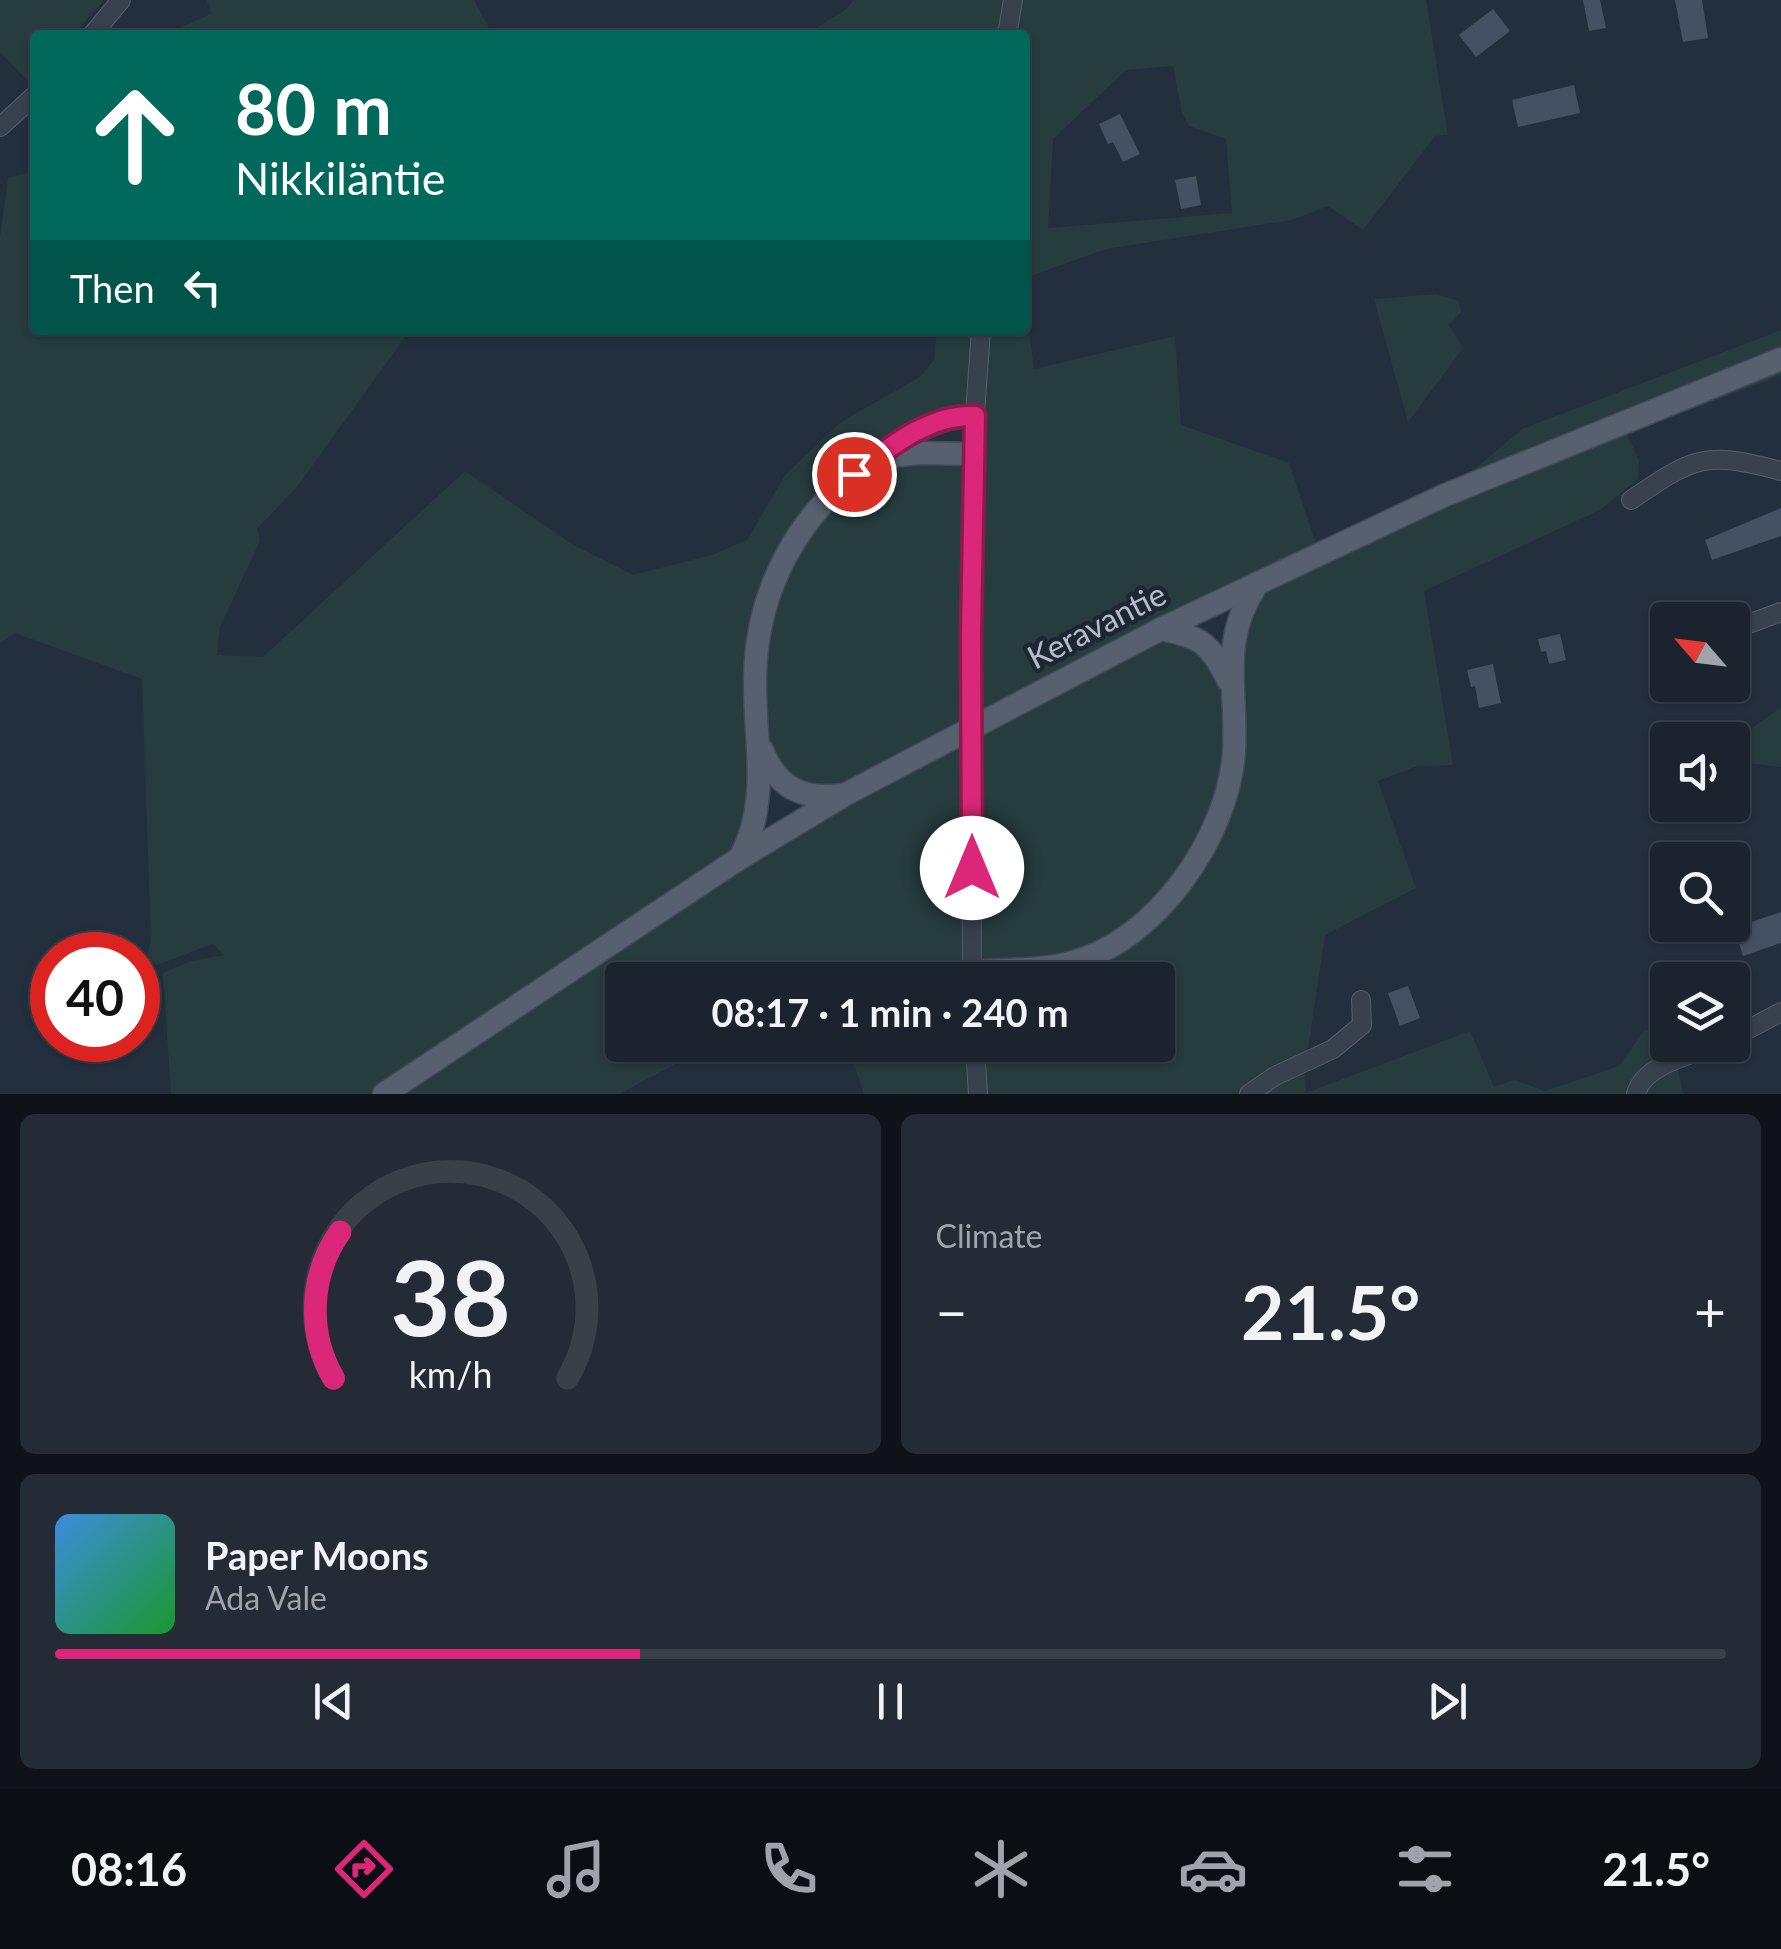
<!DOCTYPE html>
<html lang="en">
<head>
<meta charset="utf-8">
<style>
  :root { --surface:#1b232e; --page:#242b36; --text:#f1f3f6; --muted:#a0a4aa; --line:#39404a; --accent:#db2777 }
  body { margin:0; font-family:Lato,sans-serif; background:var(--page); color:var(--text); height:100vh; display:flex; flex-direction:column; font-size:38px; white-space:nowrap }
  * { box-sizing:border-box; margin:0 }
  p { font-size:32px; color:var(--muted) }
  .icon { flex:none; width:55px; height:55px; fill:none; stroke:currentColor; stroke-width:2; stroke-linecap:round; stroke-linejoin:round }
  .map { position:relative; height:1094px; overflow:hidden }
  .sheet { display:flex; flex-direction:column; gap:20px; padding:20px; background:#0f1319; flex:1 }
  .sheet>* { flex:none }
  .top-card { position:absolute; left:30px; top:30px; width:1000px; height:305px; border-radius:10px; box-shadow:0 2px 8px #0004,0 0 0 2px var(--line); background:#00695c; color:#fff; overflow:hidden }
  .needle { width:65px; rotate:298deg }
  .controls { position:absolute; left:1650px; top:602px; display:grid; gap:20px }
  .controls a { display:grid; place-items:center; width:100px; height:100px; border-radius:10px; background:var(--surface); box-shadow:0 2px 8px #0004,0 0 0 2px var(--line); font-size:50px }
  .speed { position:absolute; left:30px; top:932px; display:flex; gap:20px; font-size:50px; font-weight:700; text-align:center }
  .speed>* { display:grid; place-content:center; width:130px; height:130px; border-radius:50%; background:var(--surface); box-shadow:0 2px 8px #0004,0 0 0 2px var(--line); line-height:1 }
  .speed .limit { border:15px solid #d22; background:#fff; color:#111 }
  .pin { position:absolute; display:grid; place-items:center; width:85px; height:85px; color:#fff; margin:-42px; border:5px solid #fff; border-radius:50%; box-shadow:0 2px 10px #0007 }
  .me { position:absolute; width:110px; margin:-55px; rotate:0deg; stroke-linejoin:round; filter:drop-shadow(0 0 8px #0008) }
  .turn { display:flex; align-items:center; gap:35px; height:210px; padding:0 40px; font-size:45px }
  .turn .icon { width:130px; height:130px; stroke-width:2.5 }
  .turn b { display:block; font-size:70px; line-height:85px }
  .then { display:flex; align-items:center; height:95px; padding:0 40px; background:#0003; gap:20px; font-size:38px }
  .big { font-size:75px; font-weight:700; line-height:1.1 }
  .sheet .card { flex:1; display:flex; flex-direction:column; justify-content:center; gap:15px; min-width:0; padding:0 35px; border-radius:15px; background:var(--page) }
  .sheet .dial { align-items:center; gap:0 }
  .dial svg { height:260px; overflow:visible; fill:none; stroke:var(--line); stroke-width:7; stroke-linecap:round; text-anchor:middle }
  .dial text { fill:var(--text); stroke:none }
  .song { display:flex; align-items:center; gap:30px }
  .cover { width:120px; height:120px; border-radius:15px; background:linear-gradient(135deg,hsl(210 70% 55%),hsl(130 70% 35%)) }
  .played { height:10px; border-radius:5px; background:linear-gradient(90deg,var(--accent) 35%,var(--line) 35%) }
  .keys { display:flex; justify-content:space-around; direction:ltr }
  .heat { display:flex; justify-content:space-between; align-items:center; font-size:55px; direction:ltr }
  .sheet .tiles { flex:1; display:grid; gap:20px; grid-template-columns:1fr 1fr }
  .card:last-child { grid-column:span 2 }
  .trip { position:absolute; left:605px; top:962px; width:570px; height:100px; border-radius:10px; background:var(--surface); box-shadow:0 2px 8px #0004,0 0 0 2px var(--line); font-weight:700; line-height:100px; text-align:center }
  .tab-bar { display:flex; height:160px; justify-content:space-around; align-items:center; background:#0b0e12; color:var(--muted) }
  .tab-bar .icon { width:70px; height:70px }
  .tab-bar .active { color:var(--accent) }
  .tab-bar b { font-size:45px; color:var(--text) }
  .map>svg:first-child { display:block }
  .green { fill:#263c3f; fill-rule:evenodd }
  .building { fill:#455162 }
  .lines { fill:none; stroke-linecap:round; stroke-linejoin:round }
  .minor-casing { stroke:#565f6c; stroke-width:20 }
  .major-casing { stroke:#414a57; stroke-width:25 }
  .minor { stroke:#38414e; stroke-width:18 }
  .major { stroke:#56606e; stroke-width:22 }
  .minor-bridge-casing { stroke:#565f6c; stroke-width:20; stroke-linecap:butt }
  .minor-bridge { stroke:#38414e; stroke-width:18 }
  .route-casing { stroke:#8e194d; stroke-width:25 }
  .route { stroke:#db2777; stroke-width:18 }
  .labels { text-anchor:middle; stroke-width:9; stroke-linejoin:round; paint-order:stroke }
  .street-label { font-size:32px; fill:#b4bcc9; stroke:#1d2633 }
</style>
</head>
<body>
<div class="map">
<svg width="1781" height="1094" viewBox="0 0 1781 1094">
  <rect width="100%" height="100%" fill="#242f3e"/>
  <!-- green -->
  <g class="green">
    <polygon points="0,0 104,0 73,35 35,35 35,78 30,83 0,52"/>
    <polygon points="207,0 474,0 493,35 163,35 211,14"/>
    <path d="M854 0H1426L1448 135 1435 136 1363 230 1328 206 1292 220 1106 249 1025 278V35H810C823 19 842 17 854 0ZM1173 66 1182 112 1189 126 1226 139 1232 213 1048 228 1053 139 1126 70Z"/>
    <path d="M35 171V330H410L297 487 257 529 260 541 220 627 217 655 263 657 465 471 575 546 633 575 712 555 747 540 785 475 841 422 920 377 934 360 937 330H1025V296L1034 369 1175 336 1181 425 1289 463 1319 553 1443 496 1522 429 1781 330V375L1688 411 1622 424 1639 460 1638 479 1600 510 1424 591 1453 765 1415 767 1378 781 1416 888 1325 935 1305 1068 1306 1093 1470 1031 1494 1087 1514 1080 1545 1091 1619 1066 1644 1031 1667 1021 1668 1045H1674L1683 1094H864L848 1045H1158V980H1046L1058 972 972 980H622V1045H729L683 1060 619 1094H171L163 973 191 961 224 955 213 944 157 965 147 957 151 941 142 679 15 633 0 643V238L8 178ZM975 416 972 454 875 457ZM1258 583 1230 683 1214 652 1162 628ZM767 762 818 798 741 856Z"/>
    <polygon points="1436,294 1459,301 1461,312 1449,325 1463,348 1408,422 1374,299"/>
    <polygon points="1781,707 1781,767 1746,763 1741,755 1743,735"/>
  </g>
  <!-- building -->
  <g class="building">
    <polygon points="1583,0 1600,0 1606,28 1589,31"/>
    <polygon points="1675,0 1702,0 1708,38 1683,42"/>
    <polygon points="1493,9 1510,31 1476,57 1459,35"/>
    <polygon points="1574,85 1580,113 1518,127 1512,100"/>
    <polygon points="1120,114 1140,154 1123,162 1113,142 1108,144 1099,124"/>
    <polygon points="1196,176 1201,205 1181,209 1175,180"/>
    <polygon points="1781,508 1781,536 1712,560 1705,540"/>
    <polygon points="1560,634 1566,660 1549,664 1546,651 1541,652 1538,639"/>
    <polygon points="1493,664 1501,703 1479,708 1475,686 1471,687 1467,670"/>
    <polygon points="1781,912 1781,943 1743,956 1734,928"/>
    <polygon points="1408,986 1420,1018 1400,1026 1388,993"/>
  </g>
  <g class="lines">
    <defs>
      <g id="minor">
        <polyline points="92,35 121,0"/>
        <polyline points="1007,35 1013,0"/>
        <polyline points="0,127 35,95"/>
        <path d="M1631 500C1695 456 1705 451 1781 471"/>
        <polyline points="1732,630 1781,612"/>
        <polyline points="971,668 972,454 981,330"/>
        <polyline points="971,768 972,980"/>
        <polyline points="1732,1038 1781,1012"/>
        <polyline points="975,1045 978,1094"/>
        <polyline points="1249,1094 1275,1076 1333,1049 1362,1025 1361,1000"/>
        <path d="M1636 1094C1644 1064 1692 1055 1718 1045"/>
      </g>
      <g id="major">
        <polyline points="882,457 920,453 972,454"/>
        <path d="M1161 629C1201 637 1210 643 1228 680"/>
        <path d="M762 750C778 789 803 800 843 795"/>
        <path d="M740 858C771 800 754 742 755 679 756 589 799 511 873 460 905 438 935 415 975 416"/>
        <path d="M972 972C1003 969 1039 971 1070 963 1156 942 1228 837 1234 752 1238 688 1218 641 1258 583"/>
        <polyline points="384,1094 740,858 846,794 1161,629 1443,496 1781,359"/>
      </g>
    </defs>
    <!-- minor casing -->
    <use href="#minor" class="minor-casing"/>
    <!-- major casing -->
    <use href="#major" class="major-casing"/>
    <!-- minor -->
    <use href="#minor" class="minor"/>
    <!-- major -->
    <use href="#major" class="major"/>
    <defs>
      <polyline id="minor-bridge" points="971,668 971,768"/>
    </defs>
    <!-- minor-bridge casing -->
    <use href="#minor-bridge" class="minor-bridge-casing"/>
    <!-- minor-bridge -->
    <use href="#minor-bridge" class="minor-bridge"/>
  </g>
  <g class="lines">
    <defs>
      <path id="route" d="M854 474C890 447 929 414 975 416L971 633 972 868"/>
    </defs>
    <!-- route casing -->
    <use href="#route" class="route-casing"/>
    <!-- route -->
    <use href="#route" class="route"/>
  </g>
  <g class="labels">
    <!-- street labels -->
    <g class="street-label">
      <text transform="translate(1097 626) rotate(-27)" y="11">Keravantie</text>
    </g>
  </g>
</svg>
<div class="controls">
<a><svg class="needle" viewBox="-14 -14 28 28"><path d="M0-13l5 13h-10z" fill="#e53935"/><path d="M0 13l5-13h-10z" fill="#a0a4aa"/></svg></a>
<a><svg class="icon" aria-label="sound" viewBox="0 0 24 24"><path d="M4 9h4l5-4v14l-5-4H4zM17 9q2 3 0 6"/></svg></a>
<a><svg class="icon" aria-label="search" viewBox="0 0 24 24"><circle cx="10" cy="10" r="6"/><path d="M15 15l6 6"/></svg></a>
<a><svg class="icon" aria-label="layers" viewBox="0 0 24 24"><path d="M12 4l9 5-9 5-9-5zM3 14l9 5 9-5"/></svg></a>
</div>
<div class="speed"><div class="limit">40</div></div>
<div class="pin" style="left:854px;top:474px;background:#d93025"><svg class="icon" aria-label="arrive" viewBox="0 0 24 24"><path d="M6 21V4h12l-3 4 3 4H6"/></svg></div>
<svg class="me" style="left:972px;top:868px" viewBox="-20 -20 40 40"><circle r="19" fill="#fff"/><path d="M0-13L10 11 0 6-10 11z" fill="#db2777"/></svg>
<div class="trip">08:17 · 1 min · 240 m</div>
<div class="top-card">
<div class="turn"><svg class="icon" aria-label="ahead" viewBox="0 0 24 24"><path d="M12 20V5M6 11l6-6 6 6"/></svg><div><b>80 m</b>Nikkiläntie</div></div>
<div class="then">Then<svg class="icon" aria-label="left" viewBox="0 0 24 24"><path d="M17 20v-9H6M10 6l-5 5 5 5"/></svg></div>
</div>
</div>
<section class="sheet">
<div class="tiles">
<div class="card dial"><svg viewBox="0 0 100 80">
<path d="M14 69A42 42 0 1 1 86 69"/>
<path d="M14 69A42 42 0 0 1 16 24" stroke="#db2777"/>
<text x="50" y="56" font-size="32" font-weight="700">38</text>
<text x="50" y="72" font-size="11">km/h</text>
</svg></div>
<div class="card"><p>Climate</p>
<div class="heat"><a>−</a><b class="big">21.5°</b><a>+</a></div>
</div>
<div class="card">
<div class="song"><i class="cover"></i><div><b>Paper Moons</b><p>Ada Vale</p></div></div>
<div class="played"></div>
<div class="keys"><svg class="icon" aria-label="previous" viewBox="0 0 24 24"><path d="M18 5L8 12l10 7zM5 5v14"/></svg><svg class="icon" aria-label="pause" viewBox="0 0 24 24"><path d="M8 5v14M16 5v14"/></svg><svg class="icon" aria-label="next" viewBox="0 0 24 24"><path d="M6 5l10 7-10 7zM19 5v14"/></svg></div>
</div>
</div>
</section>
<nav class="tab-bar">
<b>08:16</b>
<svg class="icon active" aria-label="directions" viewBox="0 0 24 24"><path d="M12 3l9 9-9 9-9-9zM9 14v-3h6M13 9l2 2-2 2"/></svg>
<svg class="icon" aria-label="music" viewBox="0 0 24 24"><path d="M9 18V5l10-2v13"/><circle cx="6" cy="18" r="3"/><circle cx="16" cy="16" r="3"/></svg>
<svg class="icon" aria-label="phone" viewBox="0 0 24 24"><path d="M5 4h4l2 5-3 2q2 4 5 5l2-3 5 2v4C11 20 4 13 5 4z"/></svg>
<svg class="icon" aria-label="climate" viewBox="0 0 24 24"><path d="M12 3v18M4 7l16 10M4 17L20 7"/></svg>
<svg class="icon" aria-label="car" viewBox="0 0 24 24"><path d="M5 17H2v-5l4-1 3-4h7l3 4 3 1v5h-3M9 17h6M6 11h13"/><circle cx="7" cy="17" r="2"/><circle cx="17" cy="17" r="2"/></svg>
<svg class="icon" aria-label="filters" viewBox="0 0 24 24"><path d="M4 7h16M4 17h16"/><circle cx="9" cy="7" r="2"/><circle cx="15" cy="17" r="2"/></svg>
<b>21.5°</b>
</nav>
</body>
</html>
